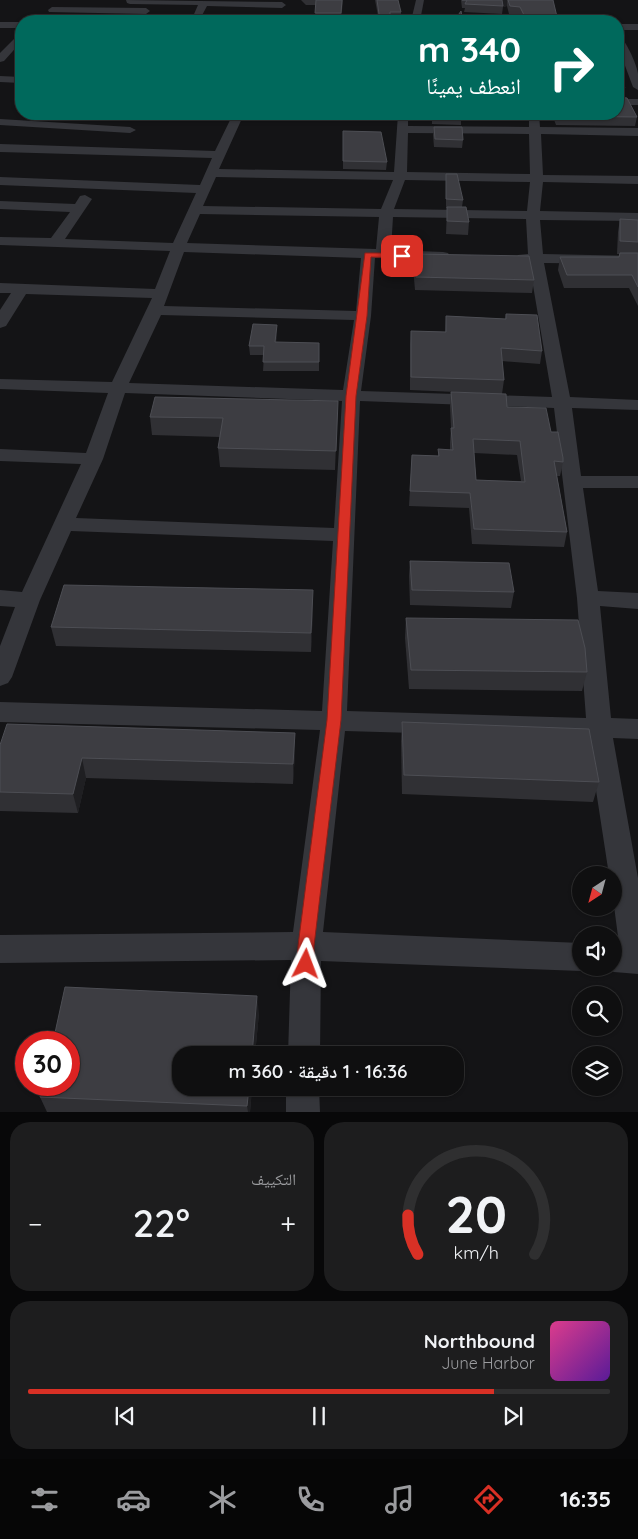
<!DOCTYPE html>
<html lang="ar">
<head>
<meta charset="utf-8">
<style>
  :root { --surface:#0f0f10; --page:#1d1d1e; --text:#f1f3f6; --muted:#9b9c9f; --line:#2f2f30; --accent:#d93025 }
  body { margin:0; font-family:Quicksand,"Noto Naskh Arabic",sans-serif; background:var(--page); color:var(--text); direction:rtl; height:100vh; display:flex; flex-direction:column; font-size:19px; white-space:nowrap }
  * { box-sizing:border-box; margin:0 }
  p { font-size:16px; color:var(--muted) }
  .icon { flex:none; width:28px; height:28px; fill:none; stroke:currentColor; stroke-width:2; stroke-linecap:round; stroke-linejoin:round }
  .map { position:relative; height:1112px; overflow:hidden; direction:ltr }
  .details { display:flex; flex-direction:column; gap:10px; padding:10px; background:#080809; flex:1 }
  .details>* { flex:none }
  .top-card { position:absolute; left:15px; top:15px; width:609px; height:105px; border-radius:20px; box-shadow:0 1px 4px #0004,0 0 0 1px var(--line); direction:rtl; background:#00695c; color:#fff; overflow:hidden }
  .needle { width:32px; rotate:216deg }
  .tools { position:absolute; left:572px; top:866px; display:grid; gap:10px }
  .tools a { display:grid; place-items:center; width:50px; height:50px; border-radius:50%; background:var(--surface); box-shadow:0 1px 4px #0004,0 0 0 1px var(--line); font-size:25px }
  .speed { position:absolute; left:15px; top:1031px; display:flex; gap:10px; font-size:25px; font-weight:700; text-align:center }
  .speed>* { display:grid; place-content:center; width:65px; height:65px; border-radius:50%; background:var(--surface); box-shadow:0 1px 4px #0004,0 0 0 1px var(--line); line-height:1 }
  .speed .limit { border:8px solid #d22; background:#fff; color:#111 }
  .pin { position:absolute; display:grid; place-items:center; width:42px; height:42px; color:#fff; margin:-21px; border-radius:10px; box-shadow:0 2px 8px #0006 }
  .me { position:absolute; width:55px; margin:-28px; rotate:3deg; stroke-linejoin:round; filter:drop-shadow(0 0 4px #0008) }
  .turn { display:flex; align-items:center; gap:18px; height:105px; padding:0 20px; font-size:22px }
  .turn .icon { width:65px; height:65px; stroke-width:2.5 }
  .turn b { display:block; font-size:35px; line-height:42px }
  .big { font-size:38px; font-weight:600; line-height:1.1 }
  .details .tile { flex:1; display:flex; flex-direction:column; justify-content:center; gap:8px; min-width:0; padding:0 18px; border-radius:20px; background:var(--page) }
  .details .dial { align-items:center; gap:0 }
  .dial svg { height:130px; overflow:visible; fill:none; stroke:var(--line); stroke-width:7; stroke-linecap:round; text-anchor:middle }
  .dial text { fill:var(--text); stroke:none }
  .song { display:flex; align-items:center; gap:15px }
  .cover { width:60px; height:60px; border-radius:8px; background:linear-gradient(135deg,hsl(330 70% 55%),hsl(270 70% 35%)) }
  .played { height:5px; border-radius:2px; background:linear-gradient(90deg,var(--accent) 80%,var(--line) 80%) }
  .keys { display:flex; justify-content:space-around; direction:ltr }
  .heat { display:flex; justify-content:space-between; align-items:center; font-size:28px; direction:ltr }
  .details .tiles { flex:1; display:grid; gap:10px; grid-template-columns:1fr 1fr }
  .tile:last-child { grid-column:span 2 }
  .trip { position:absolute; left:172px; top:1046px; width:292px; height:50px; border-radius:20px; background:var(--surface); box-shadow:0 1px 4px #0004,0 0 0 1px var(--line); font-weight:600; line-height:50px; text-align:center; direction:rtl }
  .dock { display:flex; height:80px; justify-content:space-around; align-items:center; background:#060606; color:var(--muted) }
  .dock .icon { width:35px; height:35px }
  .dock .current { color:var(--accent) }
  .dock b { font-size:22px; color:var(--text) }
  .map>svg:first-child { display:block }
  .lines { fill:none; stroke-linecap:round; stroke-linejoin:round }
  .minor { fill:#35363b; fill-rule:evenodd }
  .wall { fill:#303034; fill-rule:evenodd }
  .shaded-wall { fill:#1f1f22 }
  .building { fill:#3d3d42; stroke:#4d4e54; fill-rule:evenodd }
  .route { fill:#d93025; stroke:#8d1f18 }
</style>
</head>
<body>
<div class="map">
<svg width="638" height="1112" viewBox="0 0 638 1112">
  <rect width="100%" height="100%" fill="#141416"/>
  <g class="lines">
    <!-- minor -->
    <g class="minor">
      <polygon points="126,0 282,2 286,5 282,8 207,6 199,21 191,21 198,5 130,4 127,3"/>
      <polygon points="416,0 424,0 420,21 411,21"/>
      <polygon points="52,7 146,8 150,11 146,14 49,12 48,10"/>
      <rect x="0" y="22" width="21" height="6"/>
      <rect x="618" y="24" width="20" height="6"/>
      <polygon points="21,34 21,42 4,61 0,62 0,53 18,35"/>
      <path d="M618 35C625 38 637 65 638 74 638 79 638 85 638 90L633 87 618 47Z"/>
      <polygon points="0,76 21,77 21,83 0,82"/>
      <rect x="618" y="99" width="20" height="6"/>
      <path d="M233 114H244L219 169 394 172 398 114H408V126L529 127V114H539L540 127 638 128V136L541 134 543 175 638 176V184L543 182 540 211 638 213V221L540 220 543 254 638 256V264L544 263 570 397 638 400V410L572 408 581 476H638V488H583L598 591 638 593V609L600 606 611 718 638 719V739L613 738 638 878V974L614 972 603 968H614V944H619L614 906V875H609L588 738 345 731 323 932 581 943V968H591L581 971 321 961 320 1055H288L291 960 0 963V935L293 932 320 730 0 722V702L322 711 333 541 71 531 40 600 12 677 8 683 0 686V646L15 607 0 606V590L22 592 81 464 0 461V449L86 453 108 393 0 389V379L112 382 152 298 26 294 6 326 0 328V310L11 293H0V283L155 289 170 251 0 245V237L51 238 70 212 0 209V201L75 204 80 196 85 195 92 199 65 239 173 243 196 193 0 185V177L200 185 212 158 0 152V144L215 151ZM408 133 529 134 530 174 407 172ZM216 177 393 180 381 209 203 206ZM405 180 530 182 527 211 394 209ZM200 214 379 217 376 249 187 243ZM393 217 526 219 528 254 518 255 516 258 518 261 529 262 552 397 361 391 371 316 375 258 443 260 448 259 450 256 448 253 443 252 391 250ZM184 252 361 258 356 311 164 306ZM161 315 354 320 343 390 129 383ZM125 393 342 401 334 528 76 518 103 459ZM360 401 554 408 577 598 586 718 347 711Z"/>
      <polygon points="0,119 130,127 136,130 130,133 0,125"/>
      <polygon points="286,1088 319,1088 320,1112 286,1112"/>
    </g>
  </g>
  <!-- wall -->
  <g class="wall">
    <polygon points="301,0 343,0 341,21 315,20 316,5 306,5"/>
    <polygon points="375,0 398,0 401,12 401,20 390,20 390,21 379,21"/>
    <polygon points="461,0 553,0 558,21 522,21 519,14 509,14 507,6 503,7 502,14 464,12 465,8 462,8"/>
    <polygon points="618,78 625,88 623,97 620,97 627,98 637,117 635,126 556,125 552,114 618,114"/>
    <polygon points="432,114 461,114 461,125 432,124"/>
    <polygon points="434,127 463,140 462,148 434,147 433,135"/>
    <polygon points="343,131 387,162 386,170 343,169"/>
    <polygon points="446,174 463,200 462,207 469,222 468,235 446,234 447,208 446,208"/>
    <polygon points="620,219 638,220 638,306 629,288 564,288 558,270 560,257 619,257 619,254 617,254 618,232"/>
    <polygon points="414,254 534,280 532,293 415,290 413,267"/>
    <polygon points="506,314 542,351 540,364 502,361 504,380 502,394 410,390 410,344 411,331 445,332 446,316 505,319"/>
    <polygon points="277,334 276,343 319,343 319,371 263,371 264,355 250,355 249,346"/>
    <path d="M451 392 507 407 551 432 563 462 560 476H557L567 532 564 547 472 544 469 508 409 506 412 455 438 456V449L450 450V442L451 428 450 406ZM474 453 517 455 521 481 476 480Z"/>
    <polygon points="150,417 337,419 335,470 220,467 218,448 220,437 152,435"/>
    <polygon points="410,561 514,592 511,608 410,605 409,576"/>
    <polygon points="313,610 311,652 56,646 51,627"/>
    <polygon points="406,618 587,672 582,691 409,689 405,638"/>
    <polygon points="402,722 599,782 593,802 402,794 401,741"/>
    <polygon points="295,733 295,752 293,784 86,778 78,813 0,811 0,745"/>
    <polygon points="259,1013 255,1055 181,1055 252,1088 250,1112 47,1112 40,1097"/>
  </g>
  <!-- shaded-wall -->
  <g class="shaded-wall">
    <polygon points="502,0 507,0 507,6 503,7"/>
    <polygon points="625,88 623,97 618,98 618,89"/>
    <polygon points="277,325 277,334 275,352 275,342"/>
    <polygon points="313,590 313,610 311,652 311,633"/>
    <polygon points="295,733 295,752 293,784 293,764"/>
    <polygon points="82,758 86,778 78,813 73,794"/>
    <polygon points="257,996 259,1013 255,1055 252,1055"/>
    <polygon points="249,1088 252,1088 250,1112 248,1112 247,1106"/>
  </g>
  <!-- building -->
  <g class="building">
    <polygon points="316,0 342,0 341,13 315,13"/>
    <polygon points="377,0 398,0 401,12 390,12 390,21 380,21"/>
    <polygon points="462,0 502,0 503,6 465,4 467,0"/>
    <polygon points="508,0 553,0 558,21 527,21 520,7 510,6"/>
    <polygon points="461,11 463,21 454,21"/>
    <polygon points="618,78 625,88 618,89 618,97 627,98 637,117 557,116 556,114 618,114"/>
    <polygon points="433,114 461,114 462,115 433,115"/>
    <polygon points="434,127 462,127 463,140 435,139"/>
    <polygon points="343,131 381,132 387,162 343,161"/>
    <polygon points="446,174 457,174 463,200 446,199"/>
    <polygon points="447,207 466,207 469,222 447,221"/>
    <polygon points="620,219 638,220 638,242 620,241"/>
    <polygon points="620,253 638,253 638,287 632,275 567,275 560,257 619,257"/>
    <polygon points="414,254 529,256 534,280 416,277"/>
    <polygon points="506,314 537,315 542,351 501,348 504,380 411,377 411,331 446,332 446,316 506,319"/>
    <polygon points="253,324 277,325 275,342 319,343 319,362 263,362 264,346 249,346"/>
    <path d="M451 392 506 394 507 407 546 408 551 432H558L563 458V462L554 461 567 532 474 529 470 493 410 491 412 455 439 456 438 449 453 450 451 428H454ZM473 439 520 441 525 482 476 480Z"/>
    <polygon points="155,397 338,401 336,451 218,448 223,418 150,417"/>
    <polygon points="410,561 509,563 514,592 412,590"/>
    <polygon points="64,585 313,590 311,633 51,627"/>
    <polygon points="406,618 578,620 585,648 587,672 411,670"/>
    <polygon points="402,722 589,729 599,782 404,775"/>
    <polygon points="7,724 295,733 293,764 82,758 73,794 0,792 0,745"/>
    <polygon points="65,987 257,996 252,1055 181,1055 181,1088 249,1088 247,1106 40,1097 43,1085 69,1085 69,1042 53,1042"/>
  </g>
  <!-- route -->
  <polygon class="route" points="365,253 402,253 406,256 402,258 371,257 367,316 356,396 341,720 314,946 314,964 311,970 306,972 300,970 297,964 298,946 327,720 346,396"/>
</svg>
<div class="tools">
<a><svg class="needle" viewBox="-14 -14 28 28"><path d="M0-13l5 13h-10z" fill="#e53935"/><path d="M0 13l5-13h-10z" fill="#9b9c9f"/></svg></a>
<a><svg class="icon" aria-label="sound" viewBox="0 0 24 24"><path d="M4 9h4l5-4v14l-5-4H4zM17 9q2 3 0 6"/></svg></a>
<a><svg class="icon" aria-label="search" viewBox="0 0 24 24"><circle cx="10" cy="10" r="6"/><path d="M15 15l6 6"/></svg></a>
<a><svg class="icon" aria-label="layers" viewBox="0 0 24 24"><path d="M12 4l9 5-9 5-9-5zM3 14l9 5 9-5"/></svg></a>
</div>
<div class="speed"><div class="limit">30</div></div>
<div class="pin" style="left:402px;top:256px;background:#d93025"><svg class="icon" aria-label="arrive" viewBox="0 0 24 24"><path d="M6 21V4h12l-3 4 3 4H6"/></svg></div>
<svg class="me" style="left:306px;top:964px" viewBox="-20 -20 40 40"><path d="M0-17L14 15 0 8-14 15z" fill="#d93025" stroke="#fff" stroke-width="4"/></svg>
<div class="trip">16:36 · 1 دقيقة · 360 m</div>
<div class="top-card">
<div class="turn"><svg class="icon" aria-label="right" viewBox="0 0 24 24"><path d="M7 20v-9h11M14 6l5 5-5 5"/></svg><div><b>340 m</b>انعطف يمينًا</div></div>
</div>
</div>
<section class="details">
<div class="tiles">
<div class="tile dial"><svg viewBox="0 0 100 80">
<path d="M14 69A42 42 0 1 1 86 69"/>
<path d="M14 69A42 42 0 0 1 8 45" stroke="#d93025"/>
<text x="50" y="56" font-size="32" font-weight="700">20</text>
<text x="50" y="72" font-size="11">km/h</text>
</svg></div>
<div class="tile"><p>التكييف</p>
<div class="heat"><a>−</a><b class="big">22°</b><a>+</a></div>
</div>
<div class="tile">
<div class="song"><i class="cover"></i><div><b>Northbound</b><p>June Harbor</p></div></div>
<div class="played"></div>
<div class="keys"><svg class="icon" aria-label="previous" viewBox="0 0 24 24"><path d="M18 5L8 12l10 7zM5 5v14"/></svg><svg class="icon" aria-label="pause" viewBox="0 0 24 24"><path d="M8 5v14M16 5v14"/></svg><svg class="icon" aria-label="next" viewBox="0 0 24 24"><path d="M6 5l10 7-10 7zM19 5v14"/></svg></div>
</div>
</div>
</section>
<nav class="dock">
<b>16:35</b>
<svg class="icon current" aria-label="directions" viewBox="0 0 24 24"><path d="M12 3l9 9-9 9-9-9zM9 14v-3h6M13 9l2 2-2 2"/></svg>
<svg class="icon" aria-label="music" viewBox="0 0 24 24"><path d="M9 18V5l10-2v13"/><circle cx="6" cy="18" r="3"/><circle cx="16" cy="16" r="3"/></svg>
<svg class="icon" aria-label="phone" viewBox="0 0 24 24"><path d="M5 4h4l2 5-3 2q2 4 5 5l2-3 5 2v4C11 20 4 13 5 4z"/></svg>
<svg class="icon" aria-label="climate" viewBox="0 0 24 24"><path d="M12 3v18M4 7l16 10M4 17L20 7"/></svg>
<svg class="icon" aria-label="car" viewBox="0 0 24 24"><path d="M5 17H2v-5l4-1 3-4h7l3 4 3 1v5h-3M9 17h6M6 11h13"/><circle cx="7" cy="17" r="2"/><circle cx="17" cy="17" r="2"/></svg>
<svg class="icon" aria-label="filters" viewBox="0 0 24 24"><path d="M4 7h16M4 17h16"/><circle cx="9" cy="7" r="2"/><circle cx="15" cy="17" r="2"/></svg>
</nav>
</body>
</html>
